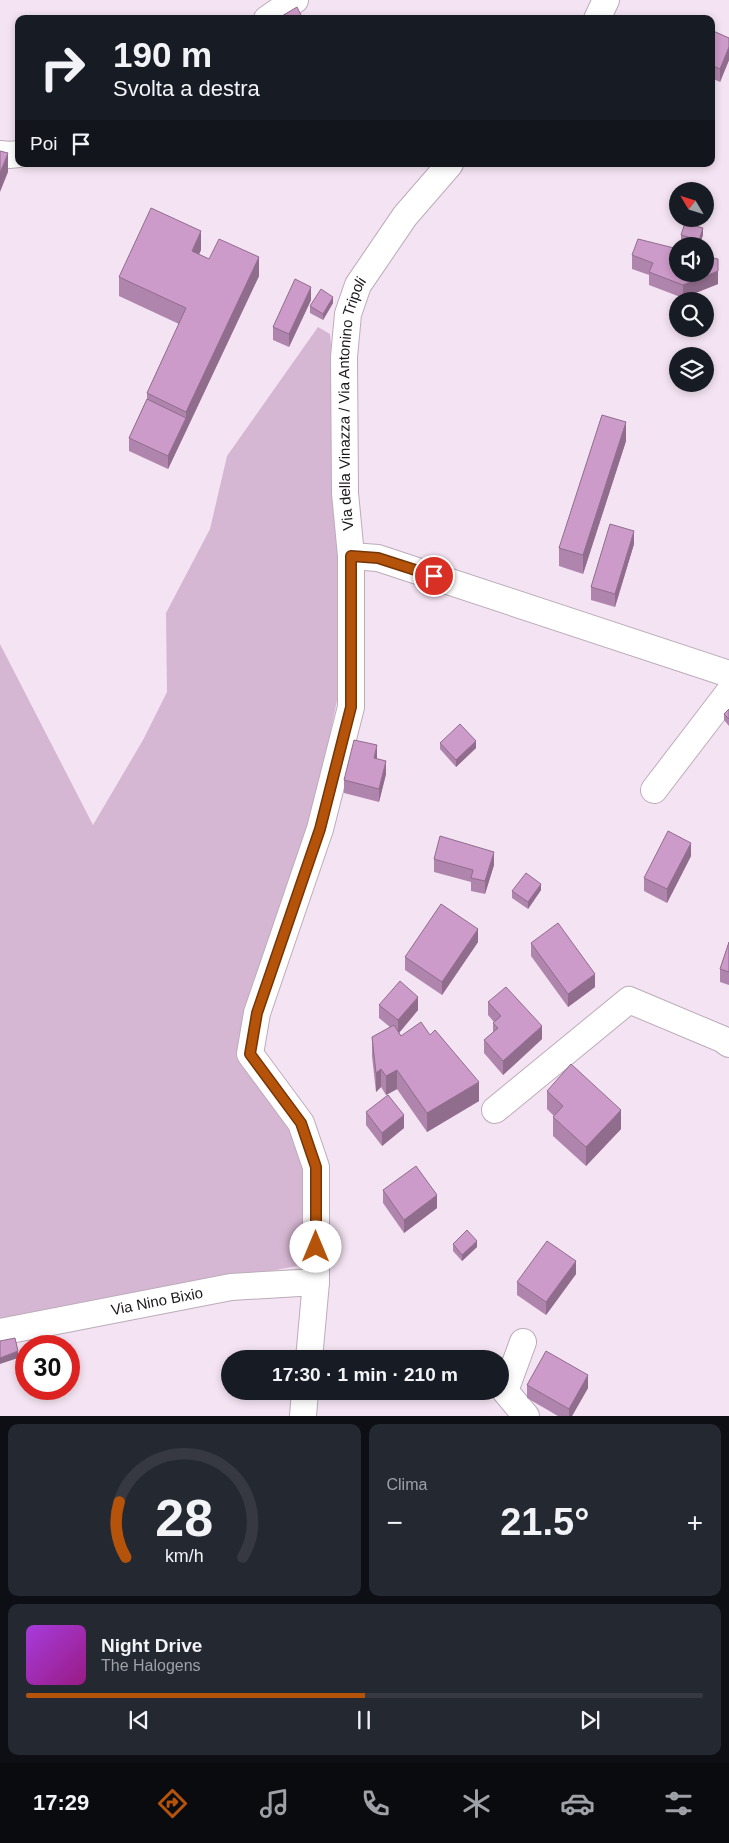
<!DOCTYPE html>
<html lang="it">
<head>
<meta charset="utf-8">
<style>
  :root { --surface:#171b24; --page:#242831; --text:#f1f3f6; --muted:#9ea1a6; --line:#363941; --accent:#b45309 }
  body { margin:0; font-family:Arial,sans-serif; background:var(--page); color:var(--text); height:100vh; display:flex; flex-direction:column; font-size:19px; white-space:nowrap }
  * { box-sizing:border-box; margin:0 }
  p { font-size:16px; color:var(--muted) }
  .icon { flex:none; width:28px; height:28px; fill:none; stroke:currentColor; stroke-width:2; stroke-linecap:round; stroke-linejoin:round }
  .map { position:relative; height:1416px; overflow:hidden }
  .details { display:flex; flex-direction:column; gap:8px; padding:8px; background:#0d0f14; flex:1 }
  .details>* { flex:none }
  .guide { position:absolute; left:15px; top:15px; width:700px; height:152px; border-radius:10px; box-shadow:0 2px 8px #0003; background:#171b24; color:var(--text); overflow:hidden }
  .needle { width:32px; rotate:308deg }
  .fabs { position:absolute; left:669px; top:182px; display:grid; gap:10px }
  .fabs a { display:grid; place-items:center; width:45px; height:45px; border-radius:50%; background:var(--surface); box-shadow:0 2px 8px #0003; font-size:25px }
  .speed { position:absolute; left:15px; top:1335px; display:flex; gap:10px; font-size:25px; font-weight:700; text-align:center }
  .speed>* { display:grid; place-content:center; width:65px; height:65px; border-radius:50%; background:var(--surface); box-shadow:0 2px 8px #0003; line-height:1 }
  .speed .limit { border:8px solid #d22; background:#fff; color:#111 }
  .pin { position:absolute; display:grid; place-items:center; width:42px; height:42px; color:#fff; margin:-21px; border:2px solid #fff; border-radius:50%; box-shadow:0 1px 5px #0007 }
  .me { position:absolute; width:55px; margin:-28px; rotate:0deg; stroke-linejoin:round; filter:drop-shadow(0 0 4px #0008) }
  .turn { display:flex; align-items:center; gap:18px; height:105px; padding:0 15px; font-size:22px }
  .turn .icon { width:65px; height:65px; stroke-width:2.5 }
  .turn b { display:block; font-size:35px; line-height:42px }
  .then { display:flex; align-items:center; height:48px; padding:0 15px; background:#0003; gap:10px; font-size:19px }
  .big { font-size:38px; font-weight:700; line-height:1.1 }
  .details .widget { flex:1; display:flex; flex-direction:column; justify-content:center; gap:8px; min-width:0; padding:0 18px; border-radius:10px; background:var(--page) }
  .details .dial { align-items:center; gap:0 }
  .dial svg { height:130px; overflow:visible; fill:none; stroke:var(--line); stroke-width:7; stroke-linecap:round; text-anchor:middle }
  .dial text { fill:var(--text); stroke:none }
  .song { display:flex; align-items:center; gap:15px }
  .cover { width:60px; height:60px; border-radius:8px; background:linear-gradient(135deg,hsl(280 70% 55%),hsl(310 70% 35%)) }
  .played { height:5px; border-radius:2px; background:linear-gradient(90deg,var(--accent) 50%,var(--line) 50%) }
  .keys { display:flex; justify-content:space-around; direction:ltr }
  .heat { display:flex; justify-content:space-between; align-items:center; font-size:28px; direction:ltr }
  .details .tiles { flex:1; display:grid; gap:8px; grid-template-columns:1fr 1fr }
  .widget:last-child { grid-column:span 2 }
  .trip { position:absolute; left:221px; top:1350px; width:288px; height:50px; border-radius:25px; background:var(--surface); box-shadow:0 2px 8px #0003; font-weight:700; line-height:50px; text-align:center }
  .dock { display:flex; height:80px; justify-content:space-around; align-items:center; background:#090b0e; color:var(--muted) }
  .dock .icon { width:35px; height:35px }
  .dock .selected { color:var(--accent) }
  .dock b { font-size:22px; color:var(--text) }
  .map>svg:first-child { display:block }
  .green { fill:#d6b7d3 }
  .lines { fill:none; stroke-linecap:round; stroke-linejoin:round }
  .minor-casing { stroke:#bcacba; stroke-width:28 }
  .minor { stroke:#fff; stroke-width:26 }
  .wall { fill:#b085ad }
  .shaded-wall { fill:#906c8d }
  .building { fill:#cd9bc9; stroke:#906c8d }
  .route-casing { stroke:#753606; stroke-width:12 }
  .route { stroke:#b45309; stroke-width:9 }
  .labels { text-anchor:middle; stroke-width:4.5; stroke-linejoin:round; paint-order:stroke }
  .street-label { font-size:15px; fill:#1d181d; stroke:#fff }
</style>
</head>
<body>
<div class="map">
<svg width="729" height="1416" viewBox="0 0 729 1416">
  <rect width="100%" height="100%" fill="#f4e3f2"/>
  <!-- green -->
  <polygon class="green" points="318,327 330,334 337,410 339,691 311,826 246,1013 293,1130 305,1165 302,1265 0,1323 0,644 93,825 143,740 167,692 166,613 210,529 227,456"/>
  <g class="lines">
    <defs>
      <g id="minor">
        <polyline points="267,19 295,0"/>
        <polyline points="597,19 606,0"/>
        <polyline points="0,154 9,155 19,154"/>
        <polyline points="351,556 378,558 729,674"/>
        <polyline points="654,790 729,692"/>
        <polyline points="495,1110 629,1000 722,1039 729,1044"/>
        <path id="s1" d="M0 1332 231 1287 316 1282"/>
        <polyline points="523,1342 505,1391 526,1416"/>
        <path id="s2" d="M309 1359 316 1282V1167L301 1123 250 1054 257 1013 320 829 351 707V556L345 493 344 357 348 314 358 285 405 216 450 164"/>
        <polyline points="303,1416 305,1391"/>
      </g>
    </defs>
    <!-- minor casing -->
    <use href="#minor" class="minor-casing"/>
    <!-- minor -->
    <use href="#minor" class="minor"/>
  </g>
  <!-- wall -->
  <g class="wall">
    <polygon points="711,30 729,38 729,60 720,82 711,78"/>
    <polygon points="681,235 703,235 699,246 696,246 681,241"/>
    <polygon points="201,250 199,254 209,259 259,276 168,469 129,451 129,438 147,399 147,393 179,324 119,296 119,277"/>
    <polygon points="632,255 718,284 683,298 649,285 649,275 632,269"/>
    <polygon points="311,300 289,347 273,340 273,327"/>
    <polygon points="333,303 323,320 310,313 310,306"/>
    <polygon points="626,441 583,574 559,566 559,548"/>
    <polygon points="634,544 615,607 591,600 591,587"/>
    <polygon points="729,709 729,726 724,720 724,714"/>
    <polygon points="440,743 476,748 456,767 440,749"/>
    <polygon points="377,759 386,774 379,802 344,793 344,780"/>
    <polygon points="691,856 667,903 644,891 644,878"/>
    <polygon points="434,859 494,865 485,894 471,891 471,882 434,872"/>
    <polygon points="541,890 528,909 512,898 512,891"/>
    <polygon points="478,942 442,995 405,970 405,957"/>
    <polygon points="729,942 729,985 720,982 720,969"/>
    <polygon points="531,943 595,987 568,1007 531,956"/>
    <polygon points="488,1002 542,1039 503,1075 484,1053 484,1040 493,1032 493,1023 494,1022 488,1015"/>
    <polygon points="379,1005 418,1010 399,1033 401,1036 430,1035 479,1101 427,1132 397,1089 386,1095 381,1087 376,1092 372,1056 372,1037 390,1027 379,1018"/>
    <polygon points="547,1091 621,1129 586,1166 553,1136 553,1117 554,1116 547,1109"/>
    <polygon points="366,1112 404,1128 382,1146 366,1125"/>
    <polygon points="383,1190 437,1208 404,1233 383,1203"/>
    <polygon points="453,1244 477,1247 462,1261 453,1251"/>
    <polygon points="576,1274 546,1315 517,1295 517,1282"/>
    <polygon points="527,1385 588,1388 572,1416 558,1416 527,1398"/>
  </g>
  <!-- shaded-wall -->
  <g class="shaded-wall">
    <polygon points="729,47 729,60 720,82 720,69"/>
    <polygon points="8,153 8,172 0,192 0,173"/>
    <polygon points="703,228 703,235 699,246 699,240"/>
    <polygon points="201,231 201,250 192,269 192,251"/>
    <polygon points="259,257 259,276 186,431 186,412"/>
    <polygon points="718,271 718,284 683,298 683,285"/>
    <polygon points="311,287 311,300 289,347 289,334"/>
    <polygon points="333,297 333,303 323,320 323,314"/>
    <polygon points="186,418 186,431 168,469 168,456"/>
    <polygon points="626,422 626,441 583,574 583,555"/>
    <polygon points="634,531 634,544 615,607 615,594"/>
    <polygon points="476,741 476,748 456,767 456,760"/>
    <polygon points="377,745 377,758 374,771 374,758"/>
    <polygon points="386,761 386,774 379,802 379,789"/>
    <polygon points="691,843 691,856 667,903 667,889"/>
    <polygon points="494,852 494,865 485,894 485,881"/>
    <polygon points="541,884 541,890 528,909 528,902"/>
    <polygon points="478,929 478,942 442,995 442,982"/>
    <polygon points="595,974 595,987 568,1007 568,994"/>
    <polygon points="418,997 418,1010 398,1034 398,1020"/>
    <polygon points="542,1026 542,1039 503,1075 503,1061"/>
    <polygon points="381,1069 381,1087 376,1092 376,1073"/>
    <polygon points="397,1070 397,1089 386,1095 386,1076"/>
    <polygon points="479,1082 479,1101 427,1132 427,1113"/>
    <polygon points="621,1110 621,1129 586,1166 586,1147"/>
    <polygon points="404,1115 404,1128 382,1146 382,1133"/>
    <polygon points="437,1195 437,1208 404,1233 404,1220"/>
    <polygon points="477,1241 477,1247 462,1261 462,1255"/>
    <polygon points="576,1261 576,1274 546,1315 546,1302"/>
    <polygon points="18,1351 18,1358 0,1364 0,1358"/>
    <polygon points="588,1375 588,1388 572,1416 569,1416 569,1409"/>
  </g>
  <!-- building -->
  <g class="building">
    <polygon points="297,7 303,19 277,19"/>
    <polygon points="711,30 729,38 729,47 720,69 711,65"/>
    <polygon points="0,151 8,153 0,173"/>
    <polygon points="151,208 201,231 192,251 209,259 219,239 259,257 186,412 147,393 186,308 119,277"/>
    <polygon points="685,223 703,228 699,240 681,235"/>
    <polygon points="638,239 678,249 678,274 705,274 705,256 718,259 718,271 683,285 649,272 653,263 632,255"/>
    <polygon points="295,279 311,287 289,334 273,327"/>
    <polygon points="321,289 333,297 323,314 310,306"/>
    <polygon points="147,399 186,418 168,456 129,438"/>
    <polygon points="602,415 626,422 583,555 559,548"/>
    <polygon points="610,524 634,531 615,594 591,587"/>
    <polygon points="729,709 729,719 724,714"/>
    <polygon points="460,724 476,741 456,760 440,743"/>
    <polygon points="354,740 377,745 374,758 386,761 379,789 344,780"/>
    <polygon points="668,831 691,843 667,889 644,878"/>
    <polygon points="440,836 494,852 485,881 471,878 473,870 434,859"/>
    <polygon points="526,873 541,884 528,902 512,891"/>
    <polygon points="441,904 478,929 442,982 405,957"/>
    <polygon points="558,923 595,974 568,994 531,943"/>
    <polygon points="729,942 729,972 720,969"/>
    <polygon points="400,981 418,997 398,1020 379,1005"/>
    <polygon points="506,987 542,1026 503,1061 484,1040 498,1028 493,1023 501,1016 488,1002"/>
    <polygon points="421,1022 430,1035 435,1030 479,1082 427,1113 397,1070 386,1076 381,1069 376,1073 372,1037 394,1025 401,1036"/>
    <polygon points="571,1064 621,1110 586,1147 553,1117 563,1106 547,1091"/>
    <polygon points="388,1095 404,1115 382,1133 366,1112"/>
    <polygon points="416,1166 437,1195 404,1220 383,1190"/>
    <polygon points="467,1230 477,1241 462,1255 453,1244"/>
    <polygon points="547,1241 576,1261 546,1302 517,1282"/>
    <polygon points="15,1338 18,1351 0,1358 0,1341"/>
    <polygon points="546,1351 588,1375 569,1409 527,1385"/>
  </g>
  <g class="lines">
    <defs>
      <polyline id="route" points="316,1247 316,1167 301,1123 250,1054 257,1013 320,829 351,707 351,556 378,558 434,576"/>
    </defs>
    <!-- route casing -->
    <use href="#route" class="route-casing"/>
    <!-- route -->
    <use href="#route" class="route"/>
  </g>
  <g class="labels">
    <!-- street labels -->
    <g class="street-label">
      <text dy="5" stroke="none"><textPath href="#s2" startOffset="991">Via della Vinazza / Via Antonino Tripoli</textPath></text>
      <text dy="5" stroke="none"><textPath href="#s1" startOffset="160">Via Nino Bixio</textPath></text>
    </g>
  </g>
</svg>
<div class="fabs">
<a><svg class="needle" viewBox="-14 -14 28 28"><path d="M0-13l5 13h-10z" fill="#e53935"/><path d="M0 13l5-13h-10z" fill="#9ea1a6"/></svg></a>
<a><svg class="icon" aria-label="sound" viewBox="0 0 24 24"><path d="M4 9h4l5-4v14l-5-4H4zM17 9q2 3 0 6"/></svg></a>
<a><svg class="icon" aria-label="search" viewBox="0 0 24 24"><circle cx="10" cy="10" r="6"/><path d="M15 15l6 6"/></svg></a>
<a><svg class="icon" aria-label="layers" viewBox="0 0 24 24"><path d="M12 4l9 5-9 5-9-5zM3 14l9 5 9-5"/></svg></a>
</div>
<div class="speed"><div class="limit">30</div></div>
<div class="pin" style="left:434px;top:576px;background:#d93025"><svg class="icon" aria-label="arrive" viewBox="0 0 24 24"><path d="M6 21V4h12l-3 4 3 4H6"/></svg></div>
<svg class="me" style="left:316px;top:1247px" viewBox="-20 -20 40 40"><circle r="19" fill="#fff"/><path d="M0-13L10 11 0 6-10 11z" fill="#b45309"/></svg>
<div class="trip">17:30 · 1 min · 210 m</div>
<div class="guide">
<div class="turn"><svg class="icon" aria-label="right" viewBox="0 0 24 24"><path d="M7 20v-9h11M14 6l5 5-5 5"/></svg><div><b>190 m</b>Svolta a destra</div></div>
<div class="then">Poi<svg class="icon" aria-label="arrive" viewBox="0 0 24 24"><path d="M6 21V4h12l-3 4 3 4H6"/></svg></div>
</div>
</div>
<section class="details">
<div class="tiles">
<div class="widget dial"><svg viewBox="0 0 100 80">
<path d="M14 69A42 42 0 1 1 86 69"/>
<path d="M14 69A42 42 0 0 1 10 35" stroke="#b45309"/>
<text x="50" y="56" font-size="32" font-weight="700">28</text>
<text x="50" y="72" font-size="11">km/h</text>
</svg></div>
<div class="widget"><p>Clima</p>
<div class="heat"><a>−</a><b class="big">21.5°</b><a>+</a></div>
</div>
<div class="widget">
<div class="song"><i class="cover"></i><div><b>Night Drive</b><p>The Halogens</p></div></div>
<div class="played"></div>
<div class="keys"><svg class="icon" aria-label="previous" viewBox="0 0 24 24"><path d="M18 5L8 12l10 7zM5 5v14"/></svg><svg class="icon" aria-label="pause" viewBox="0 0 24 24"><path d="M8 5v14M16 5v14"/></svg><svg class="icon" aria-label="next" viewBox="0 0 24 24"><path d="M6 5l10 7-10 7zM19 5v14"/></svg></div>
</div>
</div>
</section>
<nav class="dock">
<b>17:29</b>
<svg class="icon selected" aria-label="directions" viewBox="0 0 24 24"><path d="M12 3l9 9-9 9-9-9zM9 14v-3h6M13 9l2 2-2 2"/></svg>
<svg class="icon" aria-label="music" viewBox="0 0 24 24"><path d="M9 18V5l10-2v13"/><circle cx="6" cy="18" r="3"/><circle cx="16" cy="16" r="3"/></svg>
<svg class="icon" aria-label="phone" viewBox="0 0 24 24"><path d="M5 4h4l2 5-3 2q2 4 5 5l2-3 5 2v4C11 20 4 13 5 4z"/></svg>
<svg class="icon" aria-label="climate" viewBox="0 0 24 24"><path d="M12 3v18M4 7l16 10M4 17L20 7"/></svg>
<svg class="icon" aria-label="car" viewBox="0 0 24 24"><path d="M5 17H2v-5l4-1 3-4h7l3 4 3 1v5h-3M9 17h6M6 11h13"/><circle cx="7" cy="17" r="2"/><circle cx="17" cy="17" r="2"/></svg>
<svg class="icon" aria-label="filters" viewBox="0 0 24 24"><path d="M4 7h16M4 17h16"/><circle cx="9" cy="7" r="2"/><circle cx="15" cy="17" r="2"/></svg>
</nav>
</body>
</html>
